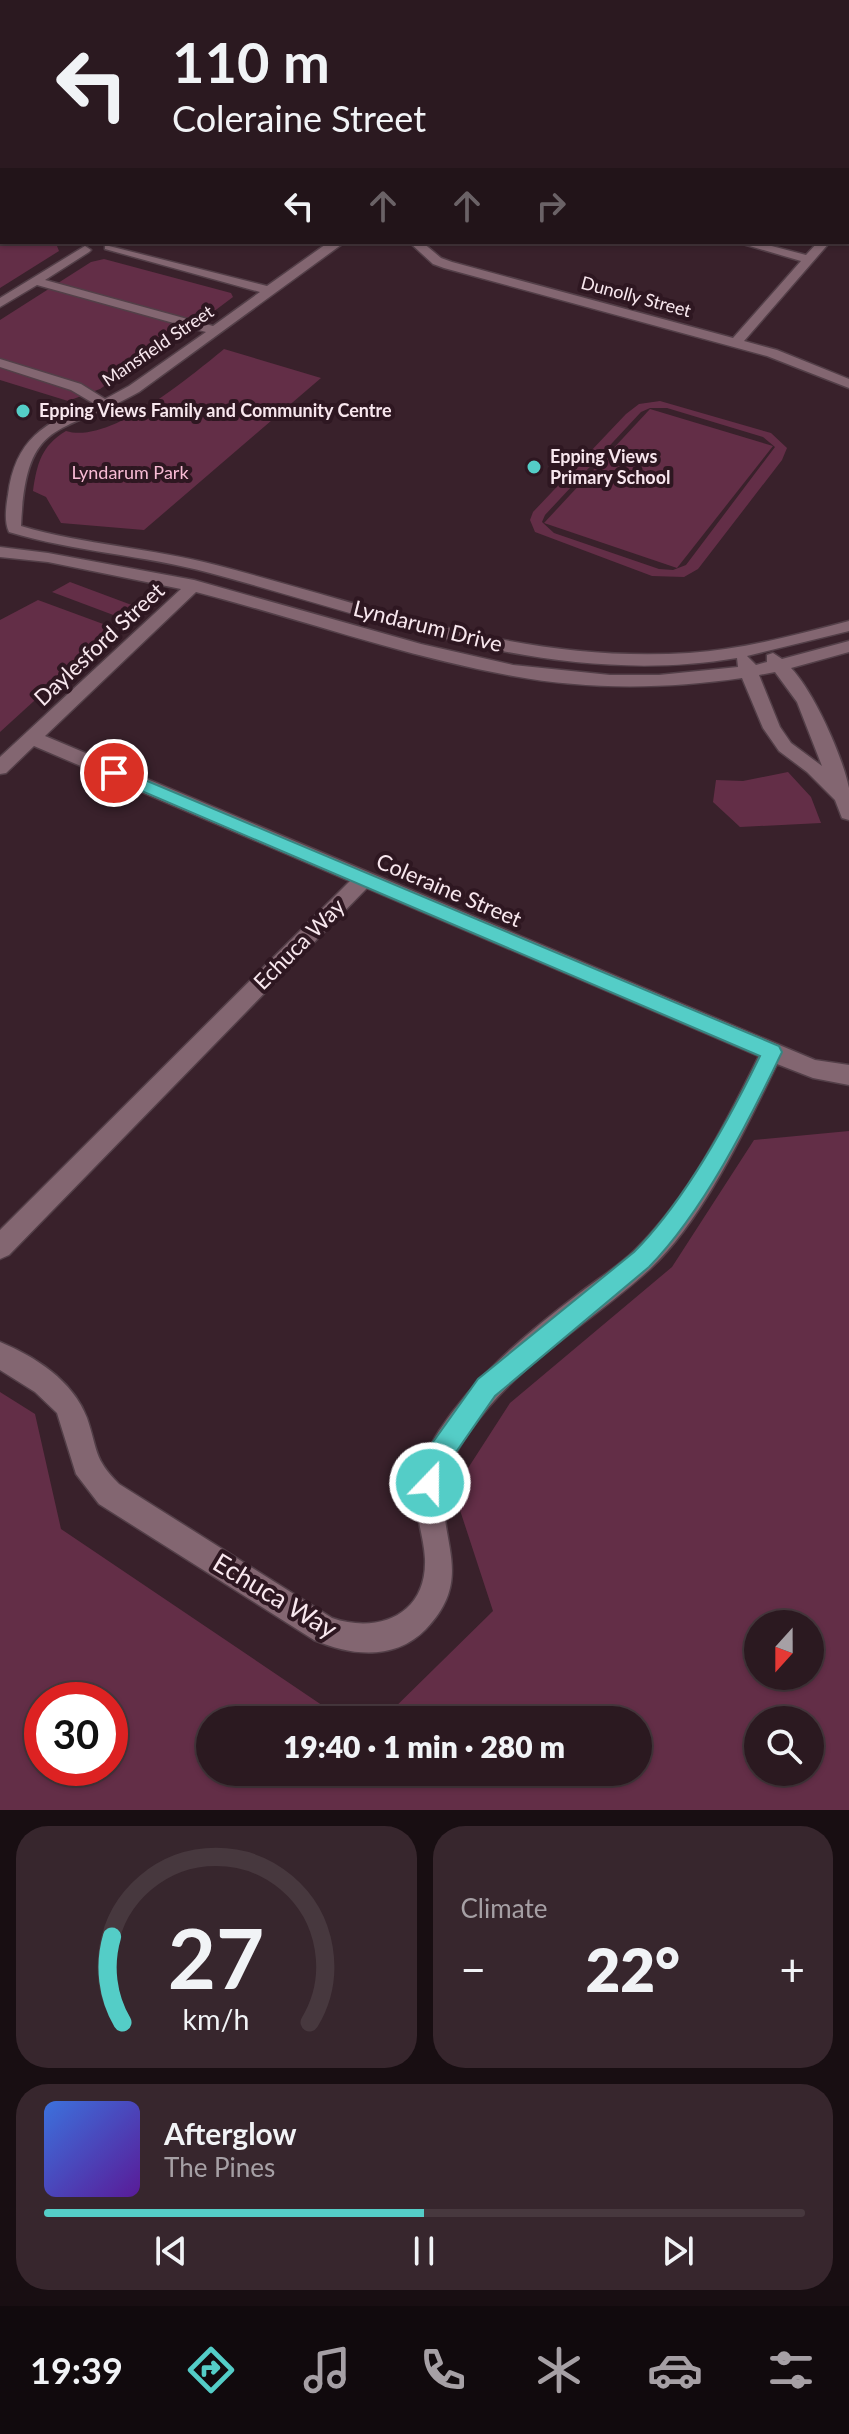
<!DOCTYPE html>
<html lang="en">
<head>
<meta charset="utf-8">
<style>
  :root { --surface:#2b1920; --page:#37262d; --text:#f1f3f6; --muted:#a6a0a5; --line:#47383e; --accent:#54cdc7 }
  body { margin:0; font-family:Lato,sans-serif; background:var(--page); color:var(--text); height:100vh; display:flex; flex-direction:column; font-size:30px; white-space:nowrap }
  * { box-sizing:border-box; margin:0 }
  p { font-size:26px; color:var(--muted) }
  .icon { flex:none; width:44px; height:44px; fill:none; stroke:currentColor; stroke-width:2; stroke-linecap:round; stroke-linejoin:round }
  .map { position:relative; height:1810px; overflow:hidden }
  .panel { display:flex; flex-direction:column; gap:16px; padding:16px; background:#180e12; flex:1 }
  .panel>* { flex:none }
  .guide { position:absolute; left:0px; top:0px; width:850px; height:244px; box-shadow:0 2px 6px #0004,0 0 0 2px var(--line); background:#2b1920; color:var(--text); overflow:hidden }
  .needle { width:52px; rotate:201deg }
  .fabs { position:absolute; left:744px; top:1610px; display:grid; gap:16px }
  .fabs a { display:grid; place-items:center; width:80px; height:80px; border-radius:50%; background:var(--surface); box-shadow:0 2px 6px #0004,0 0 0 2px var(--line); font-size:40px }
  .speed { position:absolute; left:24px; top:1682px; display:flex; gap:16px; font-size:40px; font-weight:700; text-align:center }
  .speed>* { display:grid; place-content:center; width:104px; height:104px; border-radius:50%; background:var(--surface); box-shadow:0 2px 6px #0004,0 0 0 2px var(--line); line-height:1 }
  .speed .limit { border:12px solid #d22; background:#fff; color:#111 }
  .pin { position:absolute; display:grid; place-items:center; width:68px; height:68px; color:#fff; margin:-34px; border:4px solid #fff; border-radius:50%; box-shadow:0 2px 8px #0007 }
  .me { position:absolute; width:88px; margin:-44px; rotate:22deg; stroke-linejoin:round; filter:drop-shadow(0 0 6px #0008) }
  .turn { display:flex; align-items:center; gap:28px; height:168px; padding:0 40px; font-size:36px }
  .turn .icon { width:104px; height:104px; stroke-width:2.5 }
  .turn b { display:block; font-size:56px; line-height:68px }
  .lanes { display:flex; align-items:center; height:76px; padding:0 40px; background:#0003; justify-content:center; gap:40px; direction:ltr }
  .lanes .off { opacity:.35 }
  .big { font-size:60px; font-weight:800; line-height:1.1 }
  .panel .card { flex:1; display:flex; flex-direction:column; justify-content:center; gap:12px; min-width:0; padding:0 28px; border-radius:32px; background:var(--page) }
  .panel .dial { align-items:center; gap:0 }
  .dial svg { height:208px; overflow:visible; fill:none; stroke:var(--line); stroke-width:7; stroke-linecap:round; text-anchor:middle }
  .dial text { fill:var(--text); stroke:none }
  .song { display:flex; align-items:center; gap:24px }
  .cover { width:96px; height:96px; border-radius:12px; background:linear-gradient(135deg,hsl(220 70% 55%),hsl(270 70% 35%)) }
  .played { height:8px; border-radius:4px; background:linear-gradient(90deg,var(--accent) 50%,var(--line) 50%) }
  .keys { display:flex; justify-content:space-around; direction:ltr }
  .heat { display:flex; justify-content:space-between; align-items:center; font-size:44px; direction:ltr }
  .panel .tiles { flex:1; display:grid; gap:16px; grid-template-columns:1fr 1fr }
  .card:last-child { grid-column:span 2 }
  .trip { position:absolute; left:196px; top:1706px; width:456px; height:80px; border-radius:40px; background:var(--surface); box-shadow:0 2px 6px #0004,0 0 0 2px var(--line); font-weight:800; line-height:80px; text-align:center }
  .dock { display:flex; height:128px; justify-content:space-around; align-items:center; background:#110a0d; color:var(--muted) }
  .dock .icon { width:56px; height:56px }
  .dock .current { color:var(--accent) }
  .dock b { font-size:36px; color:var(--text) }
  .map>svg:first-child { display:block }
  .green { fill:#632e47; fill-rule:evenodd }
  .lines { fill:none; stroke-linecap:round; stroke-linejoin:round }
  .minor-casing { stroke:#533f48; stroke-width:3 }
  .major-casing { stroke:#533f48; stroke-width:3 }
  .minor { fill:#836671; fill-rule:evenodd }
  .major { fill:#c188a0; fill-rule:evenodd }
  .route { fill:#54cdc7; stroke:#378581; stroke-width:2 }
  .poi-dot { fill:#54cdc7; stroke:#2e1721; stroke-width:3 }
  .labels { text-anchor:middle; stroke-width:8; stroke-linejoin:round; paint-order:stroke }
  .far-street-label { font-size:18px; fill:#f8e7ee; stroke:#2e1721 }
  .far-poi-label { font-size:18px; font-weight:bold; fill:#f8e7ee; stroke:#2e1721; text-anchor:start }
  .far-park-label { font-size:18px; fill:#f8bbd4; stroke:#2e1721 }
  .street-label { font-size:22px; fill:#f8e7ee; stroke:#2e1721 }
  .near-street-label { font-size:26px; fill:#f8e7ee; stroke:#2e1721 }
</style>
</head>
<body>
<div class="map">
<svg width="849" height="1810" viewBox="0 0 849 1810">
  <rect width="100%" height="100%" fill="#39212b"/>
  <!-- green -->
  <g class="green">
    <polygon points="0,230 2,242 43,242 57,246 59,251 0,288"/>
    <polygon points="104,259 231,293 233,297 157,354 147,356 100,389 68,401 0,380 0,320 91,262"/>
    <path d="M224 349 321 378 144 530 61 523 46 497 33 491C37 464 41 446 66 431 110 445 191 376 224 349Z"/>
    <path d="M660 401 771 433 787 448 782 460 698 569 684 577 652 576 535 532 530 520 533 512 626 414 639 404ZM650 408H667L763 437 775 447 686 565 673 570 659 569 554 533 542 522 545 515 641 412Z"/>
    <polygon points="650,409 773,446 677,568 544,523"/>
    <polygon points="70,582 137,607 124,619 52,592"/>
    <polygon points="38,600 114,628 0,732 0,620"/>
    <polygon points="788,772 811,797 821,823 740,827 713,802 716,780 743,781"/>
    <path d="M849 1131V1810H0V1392L35 1414 61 1529 344 1720H210V1772H638V1720H382L493 1611 457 1501 461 1479 510 1403 672 1267 754 1140ZM758 1624H810V1676H758ZM42 1700H110V1768H42ZM758 1720H810V1772H758Z"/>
  </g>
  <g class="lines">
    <defs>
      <g id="minor">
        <polygon points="642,0 659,0 661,2 644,2"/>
        <rect x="0" y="29" width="2" height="6"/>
        <rect x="848" y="34" width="1" height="6"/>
        <polygon points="849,134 849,141 848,141 848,134"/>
        <polygon points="0,170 2,170 0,177"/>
        <rect x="848" y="173" width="1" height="6"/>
        <polygon points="849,211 849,218 848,218 848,211"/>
        <rect x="0" y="215" width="2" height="7"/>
        <path d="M329 242H345L139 392C60 437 26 415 21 526 85 545 152 548 216 565 373 606 524 664 689 653 744 649 796 635 849 621V631L747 656 756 665 767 662V655L773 653 782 659 849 641V652L791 668C814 692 842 755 849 788 849 798 849 810 849 820L842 818 835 800 807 772 779 751 763 728 742 678C666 689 589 690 513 676 405 657 301 619 196 592L45 736 815 1060 849 1065V1085L813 1078 777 1064C746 1128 703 1220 650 1269 591 1323 517 1363 470 1431 457 1450 443 1472 443 1497 444 1548 471 1582 426 1629 395 1661 351 1656 314 1640L99 1504 76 1474 57 1413 35 1392 0 1370V1342C36 1357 73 1381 87 1418 98 1450 93 1458 119 1484L332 1618C378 1634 427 1615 425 1559 424 1537 415 1515 416 1493 418 1472 428 1448 439 1431 475 1376 526 1334 577 1295 596 1280 618 1267 635 1250 689 1197 726 1123 759 1056L367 888 9 1255 0 1259V1230L350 881 34 746 6 773 0 774V757L181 589 48 562 0 557V547L48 553 194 580 421 644 513 665 610 675H659L738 667 737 658C555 689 383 619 210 573 144 555 75 552 9 532 4 522 6 507 8 495 15 439 44 423 93 403L71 390 0 367V359L81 384 105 399 129 386 206 332 37 285 0 307V298L85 246 91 250 89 252 45 280 213 326 260 292 105 249V245L267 286ZM775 672 797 702 822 766 791 743 780 727 759 675Z"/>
        <polygon points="409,242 422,242 441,258 452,262 733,338 801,261 736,242 756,242 806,255 818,242 830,242 744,341 777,350 849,379 849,388 767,356 444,268 433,264"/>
      </g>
      <g id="major">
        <polygon points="0,123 2,123 0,130"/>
        <polygon points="0,147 2,147 0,154"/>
      </g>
    </defs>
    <!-- minor casing -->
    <use href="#minor" class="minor-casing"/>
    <!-- major casing -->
    <use href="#major" class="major-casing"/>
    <!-- minor -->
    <use href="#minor" class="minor"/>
    <!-- major -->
    <use href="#major" class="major"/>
  </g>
  <!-- route -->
  <path class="route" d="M114 767 779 1046 782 1052C749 1121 703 1212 649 1267L495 1396 452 1458 439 1492 430 1495 421 1492 418 1483 433 1442 478 1379 634 1252C684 1202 729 1120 760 1056L109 777 106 773Z"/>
  <!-- markers -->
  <g class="poi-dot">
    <circle cx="23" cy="411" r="8"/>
    <circle cx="534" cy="467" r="8"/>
  </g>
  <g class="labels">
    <!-- far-street labels -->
    <g class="far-street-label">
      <text transform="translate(636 297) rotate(15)" y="6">Dunolly Street</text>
      <text transform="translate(158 346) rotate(-34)" y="6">Mansfield Street</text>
    </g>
    <!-- far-poi labels -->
    <g class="far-poi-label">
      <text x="39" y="417">Epping Views Family and Community Centre</text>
      <text x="550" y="463">Epping Views<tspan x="550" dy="21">Primary School</tspan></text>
    </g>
    <!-- far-park labels -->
    <g class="far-park-label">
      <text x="130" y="479">Lyndarum Park</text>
    </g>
    <!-- street labels -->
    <g class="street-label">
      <text transform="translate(428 626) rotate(14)" y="8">Lyndarum Drive</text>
      <text transform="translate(99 644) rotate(-43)" y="8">Daylesford Street</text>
      <text transform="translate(449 890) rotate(23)" y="8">Coleraine Street</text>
      <text transform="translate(299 944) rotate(-45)" y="8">Echuca Way</text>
    </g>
    <!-- near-street labels -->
    <g class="near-street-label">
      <text transform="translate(275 1596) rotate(31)" y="9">Echuca Way</text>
    </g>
  </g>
</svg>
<div class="fabs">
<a><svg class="needle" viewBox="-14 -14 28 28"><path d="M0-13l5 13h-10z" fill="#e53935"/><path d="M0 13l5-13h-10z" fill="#a6a0a5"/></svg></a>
<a><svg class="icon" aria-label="search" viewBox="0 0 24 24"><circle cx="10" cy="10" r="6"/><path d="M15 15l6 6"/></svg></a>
</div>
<div class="speed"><div class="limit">30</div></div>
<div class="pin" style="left:114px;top:773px;background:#d93025"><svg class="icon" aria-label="arrive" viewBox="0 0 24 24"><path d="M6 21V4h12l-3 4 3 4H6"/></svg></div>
<svg class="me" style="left:430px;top:1483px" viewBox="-20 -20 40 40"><circle r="17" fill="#54cdc7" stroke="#fff" stroke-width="3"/><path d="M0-11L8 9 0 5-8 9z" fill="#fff"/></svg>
<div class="trip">19:40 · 1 min · 280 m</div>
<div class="guide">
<div class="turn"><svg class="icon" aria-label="left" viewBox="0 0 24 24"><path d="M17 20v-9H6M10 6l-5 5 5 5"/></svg><div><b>110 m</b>Coleraine Street</div></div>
<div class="lanes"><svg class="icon" aria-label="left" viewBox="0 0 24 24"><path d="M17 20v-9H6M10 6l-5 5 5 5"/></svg><svg class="icon off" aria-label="ahead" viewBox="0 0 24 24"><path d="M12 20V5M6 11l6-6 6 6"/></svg><svg class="icon off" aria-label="ahead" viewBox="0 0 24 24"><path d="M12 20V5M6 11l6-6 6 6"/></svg><svg class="icon off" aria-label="right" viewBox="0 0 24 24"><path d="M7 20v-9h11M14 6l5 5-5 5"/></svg></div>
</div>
</div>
<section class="panel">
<div class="tiles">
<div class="card dial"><svg viewBox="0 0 100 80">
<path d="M14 69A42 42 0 1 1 86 69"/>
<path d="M14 69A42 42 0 0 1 10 36" stroke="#54cdc7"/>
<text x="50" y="56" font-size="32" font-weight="700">27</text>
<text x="50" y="72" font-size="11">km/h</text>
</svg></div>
<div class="card"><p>Climate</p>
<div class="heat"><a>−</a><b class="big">22°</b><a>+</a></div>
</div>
<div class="card">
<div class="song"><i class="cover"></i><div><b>Afterglow</b><p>The Pines</p></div></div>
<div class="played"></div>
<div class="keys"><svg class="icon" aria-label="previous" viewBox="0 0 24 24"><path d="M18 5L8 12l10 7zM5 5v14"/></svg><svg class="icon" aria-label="pause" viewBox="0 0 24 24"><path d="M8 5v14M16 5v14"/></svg><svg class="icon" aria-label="next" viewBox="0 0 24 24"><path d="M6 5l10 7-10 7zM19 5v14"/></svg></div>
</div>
</div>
</section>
<nav class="dock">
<b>19:39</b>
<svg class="icon current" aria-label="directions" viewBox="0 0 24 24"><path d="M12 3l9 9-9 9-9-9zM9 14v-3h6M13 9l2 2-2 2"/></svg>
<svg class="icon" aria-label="music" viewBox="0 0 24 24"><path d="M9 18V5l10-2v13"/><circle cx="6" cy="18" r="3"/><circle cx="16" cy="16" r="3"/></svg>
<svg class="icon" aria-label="phone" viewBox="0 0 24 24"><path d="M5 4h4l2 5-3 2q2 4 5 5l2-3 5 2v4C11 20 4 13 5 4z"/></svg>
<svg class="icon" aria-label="climate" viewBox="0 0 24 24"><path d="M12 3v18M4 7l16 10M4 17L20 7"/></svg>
<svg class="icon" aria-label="car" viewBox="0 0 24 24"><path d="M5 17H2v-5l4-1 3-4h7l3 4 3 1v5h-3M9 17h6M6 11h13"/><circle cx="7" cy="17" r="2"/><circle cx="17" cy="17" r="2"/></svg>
<svg class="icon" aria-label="filters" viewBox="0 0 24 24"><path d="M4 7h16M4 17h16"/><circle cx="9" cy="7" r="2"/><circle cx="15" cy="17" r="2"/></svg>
</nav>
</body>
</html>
